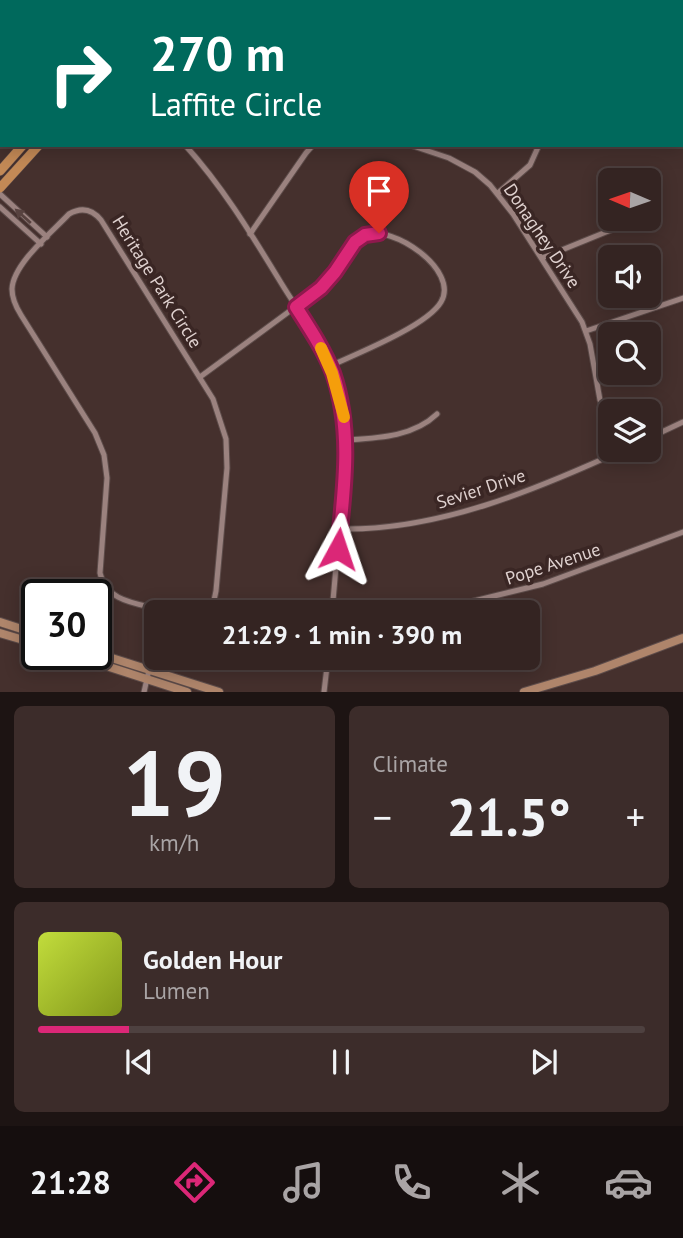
<!DOCTYPE html>
<html lang="en">
<head>
<meta charset="utf-8">
<style>
  :root { --surface:#342422; --page:#3c2c2a; --text:#f1f3f6; --muted:#a9a4a5; --line:#4e4140; --accent:#db2777 }
  body { margin:0; font-family:"PT Sans",sans-serif; background:var(--page); color:var(--text); height:100vh; display:flex; flex-direction:column; font-size:26px; white-space:nowrap }
  * { box-sizing:border-box; margin:0 }
  p { font-size:23px; color:var(--muted) }
  .icon { flex:none; width:38px; height:38px; fill:none; stroke:currentColor; stroke-width:2; stroke-linecap:round; stroke-linejoin:round }
  .map { position:relative; height:692px; overflow:hidden }
  .panel { display:flex; flex-direction:column; gap:14px; padding:14px; background:#1d1413; flex:1 }
  .panel>* { flex:none }
  .guide { position:absolute; left:0px; top:0px; width:684px; height:147px; box-shadow:0 4px 18px #0003,0 0 0 2px var(--line); background:#00695c; color:#fff; overflow:hidden }
  .needle { width:46px; rotate:272deg }
  .fabs { position:absolute; left:598px; top:168px; display:grid; gap:14px }
  .fabs a { display:grid; place-items:center; width:63px; height:63px; border-radius:10px; background:var(--surface); box-shadow:0 4px 18px #0003,0 0 0 2px var(--line); font-size:35px }
  .speed { position:absolute; left:21px; top:579px; display:flex; gap:14px; font-size:35px; font-weight:700; text-align:center }
  .speed>* { display:grid; place-content:center; width:91px; height:91px; border-radius:50%; background:var(--surface); box-shadow:0 4px 18px #0003,0 0 0 2px var(--line); line-height:1 }
  .speed .limit { border:4px solid #111; border-radius:10px; background:#fff; color:#111 }
  .pin { position:absolute; display:grid; place-items:center; width:60px; height:60px; color:#fff; margin:-72px -30px; border-radius:50% 50% 50% 0; rotate:-45deg; box-shadow:0 0 7px #0007 }
  .pin .icon { rotate:45deg }
  .me { position:absolute; width:77px; margin:-38px; rotate:5deg; stroke-linejoin:round; filter:drop-shadow(0 0 5px #0008) }
  .turn { display:flex; align-items:center; gap:24px; height:147px; padding:0 35px; font-size:32px }
  .turn .icon { width:91px; height:91px; stroke-width:2.5 }
  .turn b { display:block; font-size:49px; line-height:60px }
  .big { font-size:52px; font-weight:700; line-height:1.1 }
  .panel .card { flex:1; display:flex; flex-direction:column; justify-content:center; gap:10px; min-width:0; padding:0 24px; border-radius:10px; background:var(--page) }
  .panel .dial { align-items:center; gap:0 }
  .dial b { font-size:91px; line-height:1 }
  .song { display:flex; align-items:center; gap:21px }
  .cover { width:84px; height:84px; border-radius:10px; background:linear-gradient(135deg,hsl(70 70% 55%),hsl(70 70% 35%)) }
  .played { height:7px; border-radius:4px; background:linear-gradient(90deg,var(--accent) 15%,var(--line) 15%) }
  .keys { display:flex; justify-content:space-around; direction:ltr }
  .heat { display:flex; justify-content:space-between; align-items:center; font-size:38px; direction:ltr }
  .panel .tiles { flex:1; display:grid; gap:14px; grid-template-columns:1fr 1fr }
  .card:last-child { grid-column:span 2 }
  .trip { position:absolute; left:144px; top:600px; width:396px; height:70px; border-radius:10px; background:var(--surface); box-shadow:0 4px 18px #0003,0 0 0 2px var(--line); font-weight:700; line-height:70px; text-align:center }
  .menu { display:flex; height:112px; justify-content:space-around; align-items:center; background:#150e0e; color:var(--muted) }
  .menu .icon { width:49px; height:49px }
  .menu .current { color:var(--accent) }
  .menu b { font-size:32px; color:var(--text) }
  .map>svg:first-child { display:block }
  .lines { fill:none; stroke-linecap:round; stroke-linejoin:round }
  .street-casing { stroke:#5d4c4a; stroke-width:7 }
  .secondary-casing { stroke:#5d4c4a; stroke-width:10 }
  .primary-casing { stroke:#5d4c4a; stroke-width:10 }
  .street { stroke:#9b827f; stroke-width:5 }
  .secondary { stroke:#af856b; stroke-width:8 }
  .primary { stroke:#c38956; stroke-width:9 }
  .oneway { fill:#57423f }
  .route-casing { stroke:#8e194d; stroke-width:18 }
  .route { stroke:#db2777; stroke-width:12 }
  .slow { stroke:#f59e0b; stroke-width:12 }
  .labels { text-anchor:middle; stroke-width:7; stroke-linejoin:round; paint-order:stroke }
  .street-label { font-size:18px; fill:#dfd1cf; stroke:#3a2624 }
</style>
</head>
<body>
<div class="map">
<svg width="683" height="692" viewBox="0 0 683 692">
  <rect width="100%" height="100%" fill="#45302d"/>
  <g class="lines">
    <defs>
      <g id="street">
        <polyline points="31,0 32,2"/>
        <polyline points="44,0 46,2"/>
        <polyline points="301,0 303,2"/>
        <polyline points="248,2 249,0"/>
        <polyline points="549,2 549,0"/>
        <path d="M185 145C224 188 253 237 283 286 301 315 322 343 333 375 342 401 347 427 346 454L332 612"/>
        <polyline points="410,145 449,158 475,172 490,185 513,214 582,322 590,344 600,400 611,428"/>
        <polyline points="498,193 530,165 539,145"/>
        <polyline points="0,194 47,237"/>
        <polyline points="0,207 41,244"/>
        <polyline points="250,234 306,153 313,145"/>
        <polyline points="542,258 638,219"/>
        <polyline points="586,331 683,298"/>
        <path d="M200 377 321 288C330 277 355 239 365 235 392 224 460 270 441 302 427 326 356 354 330 366"/>
        <polyline points="649,438 683,422"/>
        <path d="M346 440C378 438 413 437 437 414"/>
        <path d="M340 529C438 531 535 490 623 450"/>
        <path d="M169 612C143 603 107 605 100 573L107 478 104 455 95 433 21 315C16 307 12 298 12 289 13 264 52 232 69 214 81 207 92 209 101 220L213 399 226 439 227 468 216 591 213 605 204 612"/>
        <polyline points="429,612 543,584 683,532"/>
        <polyline points="145,668 156,629"/>
        <polyline points="154,671 157,658"/>
        <polyline points="144,692 149,670"/>
        <polyline points="324,692 328,658"/>
      </g>
      <g id="secondary">
        <polyline points="0,622 37,634"/>
        <polyline points="0,633 37,644"/>
        <polyline points="96,653 219,692"/>
        <polyline points="69,654 187,692"/>
        <polyline points="524,692 595,671 683,638"/>
      </g>
      <g id="primary">
        <polyline points="155,2 157,0"/>
        <polyline points="170,2 172,0"/>
        <polyline points="0,171 23,145"/>
        <polyline points="0,188 39,145"/>
      </g>
    </defs>
    <!-- street casing -->
    <use href="#street" class="street-casing"/>
    <!-- secondary casing -->
    <use href="#secondary" class="secondary-casing"/>
    <!-- primary casing -->
    <use href="#primary" class="primary-casing"/>
    <!-- street -->
    <use href="#street" class="street"/>
    <!-- secondary -->
    <use href="#secondary" class="secondary"/>
    <!-- primary -->
    <use href="#primary" class="primary"/>
  </g>
  <!-- one-way arrows -->
  <defs><path id="oneway-solid" d="M-6-.8H1V-3.2L6.5 0L1 3.2V.8H-6Z" transform="scale(1.75)"/></defs>
  <use class="oneway" href="#oneway-solid" transform="translate(23 216) rotate(-138)"/>
  <g class="lines">
    <defs>
      <path id="route" d="M338 549C344 490 353 431 333 373 324 350 310 329 296 307L321 288 335 272 355 242 365 235 379 233"/>
    </defs>
    <!-- route casing -->
    <use href="#route" class="route-casing"/>
    <!-- route -->
    <use href="#route" class="route"/>
    <!-- slow -->
    <polyline class="slow" points="321,348 332,373 344,417"/>
  </g>
  <g class="labels">
    <!-- street labels -->
    <g class="street-label">
      <text transform="translate(542 236) rotate(56)" y="6">Donaghey Drive</text>
      <text transform="translate(157 282) rotate(58)" y="6">Heritage Park Circle</text>
      <text transform="translate(481 489) rotate(-18)" y="6">Sevier Drive</text>
      <text transform="translate(553 564) rotate(-18)" y="6">Pope Avenue</text>
    </g>
  </g>
</svg>
<div class="fabs">
<a><svg class="needle" viewBox="-14 -14 28 28"><path d="M0-13l5 13h-10z" fill="#e53935"/><path d="M0 13l5-13h-10z" fill="#a9a4a5"/></svg></a>
<a><svg class="icon" aria-label="sound" viewBox="0 0 24 24"><path d="M4 9h4l5-4v14l-5-4H4zM17 9q2 3 0 6"/></svg></a>
<a><svg class="icon" aria-label="search" viewBox="0 0 24 24"><circle cx="10" cy="10" r="6"/><path d="M15 15l6 6"/></svg></a>
<a><svg class="icon" aria-label="layers" viewBox="0 0 24 24"><path d="M12 4l9 5-9 5-9-5zM3 14l9 5 9-5"/></svg></a>
</div>
<div class="speed"><div class="limit">30</div></div>
<div class="pin" style="left:379px;top:233px;background:#d93025"><svg class="icon" aria-label="arrive" viewBox="0 0 24 24"><path d="M6 21V4h12l-3 4 3 4H6"/></svg></div>
<svg class="me" style="left:338px;top:549px" viewBox="-20 -20 40 40"><path d="M0-17L14 15 0 8-14 15z" fill="#db2777" stroke="#fff" stroke-width="4"/></svg>
<div class="trip">21:29 · 1 min · 390 m</div>
<div class="guide">
<div class="turn"><svg class="icon" aria-label="right" viewBox="0 0 24 24"><path d="M7 20v-9h11M14 6l5 5-5 5"/></svg><div><b>270 m</b>Laffite Circle</div></div>
</div>
</div>
<section class="panel">
<div class="tiles">
<div class="card dial"><b>19</b><p>km/h</p></div>
<div class="card"><p>Climate</p>
<div class="heat"><a>−</a><b class="big">21.5°</b><a>+</a></div>
</div>
<div class="card">
<div class="song"><i class="cover"></i><div><b>Golden Hour</b><p>Lumen</p></div></div>
<div class="played"></div>
<div class="keys"><svg class="icon" aria-label="previous" viewBox="0 0 24 24"><path d="M18 5L8 12l10 7zM5 5v14"/></svg><svg class="icon" aria-label="pause" viewBox="0 0 24 24"><path d="M8 5v14M16 5v14"/></svg><svg class="icon" aria-label="next" viewBox="0 0 24 24"><path d="M6 5l10 7-10 7zM19 5v14"/></svg></div>
</div>
</div>
</section>
<nav class="menu">
<b>21:28</b>
<svg class="icon current" aria-label="directions" viewBox="0 0 24 24"><path d="M12 3l9 9-9 9-9-9zM9 14v-3h6M13 9l2 2-2 2"/></svg>
<svg class="icon" aria-label="music" viewBox="0 0 24 24"><path d="M9 18V5l10-2v13"/><circle cx="6" cy="18" r="3"/><circle cx="16" cy="16" r="3"/></svg>
<svg class="icon" aria-label="phone" viewBox="0 0 24 24"><path d="M5 4h4l2 5-3 2q2 4 5 5l2-3 5 2v4C11 20 4 13 5 4z"/></svg>
<svg class="icon" aria-label="climate" viewBox="0 0 24 24"><path d="M12 3v18M4 7l16 10M4 17L20 7"/></svg>
<svg class="icon" aria-label="car" viewBox="0 0 24 24"><path d="M5 17H2v-5l4-1 3-4h7l3 4 3 1v5h-3M9 17h6M6 11h13"/><circle cx="7" cy="17" r="2"/><circle cx="17" cy="17" r="2"/></svg>
</nav>
</body>
</html>
